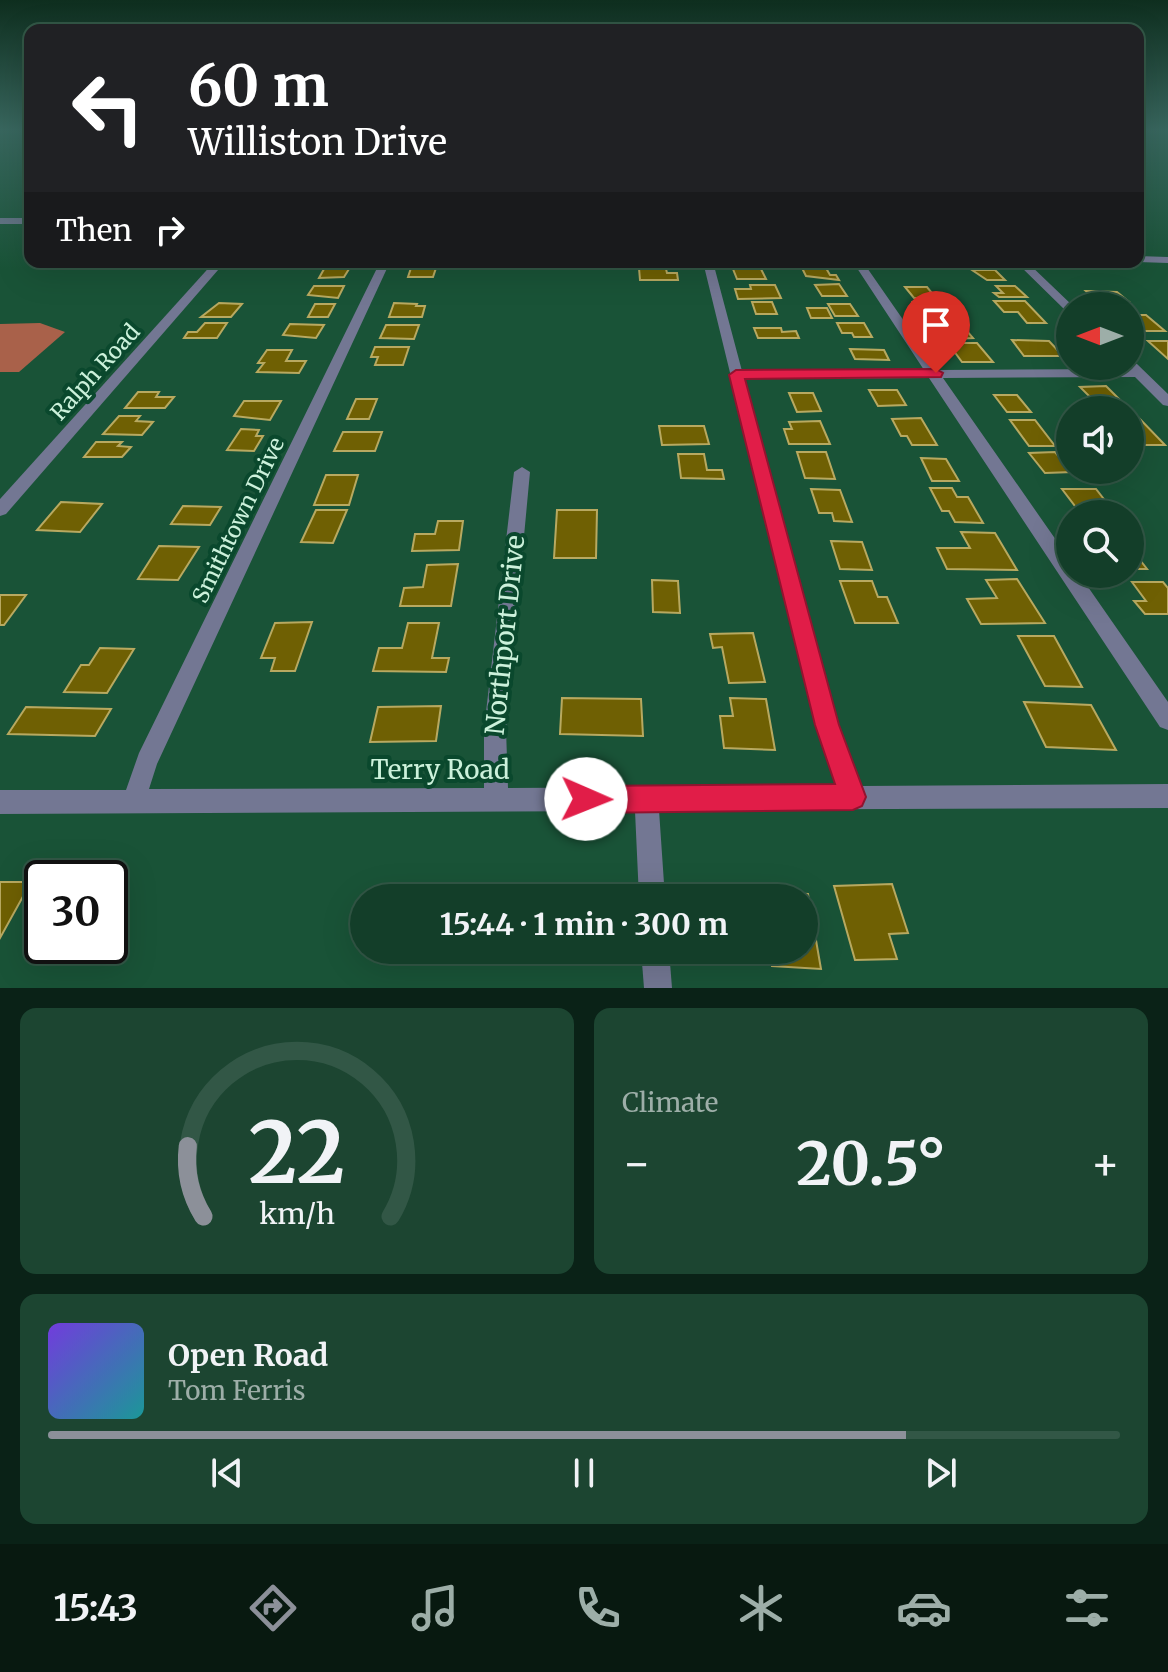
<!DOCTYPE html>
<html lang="en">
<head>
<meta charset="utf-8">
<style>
  :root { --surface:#133e29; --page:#1c4531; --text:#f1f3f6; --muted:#9daea8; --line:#325746; --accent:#8c9099 }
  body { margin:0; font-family:Merriweather,serif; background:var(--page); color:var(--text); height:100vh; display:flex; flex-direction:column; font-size:30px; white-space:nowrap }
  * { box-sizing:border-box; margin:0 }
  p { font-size:26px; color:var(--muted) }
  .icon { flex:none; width:44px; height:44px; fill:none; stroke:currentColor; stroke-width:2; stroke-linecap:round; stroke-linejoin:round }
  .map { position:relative; height:988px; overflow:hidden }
  .sheet { display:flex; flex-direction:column; gap:20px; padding:20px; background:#0a2217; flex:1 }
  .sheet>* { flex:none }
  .banner { position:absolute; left:24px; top:24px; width:1120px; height:244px; border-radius:16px; box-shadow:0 8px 32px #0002,0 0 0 2px var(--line); background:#202124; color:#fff; overflow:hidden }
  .needle { width:52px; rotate:270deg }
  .tools { position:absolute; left:1056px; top:292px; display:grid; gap:16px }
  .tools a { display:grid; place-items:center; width:88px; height:88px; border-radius:50%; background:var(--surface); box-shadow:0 8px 32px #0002,0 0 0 2px var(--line); font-size:40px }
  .speed { position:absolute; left:24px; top:860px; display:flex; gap:16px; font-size:40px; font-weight:700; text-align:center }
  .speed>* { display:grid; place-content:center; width:104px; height:104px; border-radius:50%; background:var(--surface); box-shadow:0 8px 32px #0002,0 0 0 2px var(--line); line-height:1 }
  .speed .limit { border:4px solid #111; border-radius:12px; background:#fff; color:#111 }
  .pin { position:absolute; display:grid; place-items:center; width:68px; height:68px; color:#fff; margin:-82px -34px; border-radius:50% 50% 50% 0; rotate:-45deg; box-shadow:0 0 8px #0007 }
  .pin .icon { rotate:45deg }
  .me { position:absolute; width:88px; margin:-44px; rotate:91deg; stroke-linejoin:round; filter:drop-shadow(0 0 6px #0008) }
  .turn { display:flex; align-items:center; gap:28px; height:168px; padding:0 32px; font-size:36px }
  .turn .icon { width:104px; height:104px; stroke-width:2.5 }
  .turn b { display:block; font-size:56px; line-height:68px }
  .then { display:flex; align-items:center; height:76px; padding:0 32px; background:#0003; gap:16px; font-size:30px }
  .big { font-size:60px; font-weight:700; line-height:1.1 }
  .sheet .tile { flex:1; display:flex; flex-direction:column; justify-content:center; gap:12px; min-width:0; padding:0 28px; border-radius:16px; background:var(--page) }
  .sheet .dial { align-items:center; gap:0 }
  .dial svg { height:208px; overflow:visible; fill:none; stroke:var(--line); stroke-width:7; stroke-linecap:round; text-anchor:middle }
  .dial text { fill:var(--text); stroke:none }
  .song { display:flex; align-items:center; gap:24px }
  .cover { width:96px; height:96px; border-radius:12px; background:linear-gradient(135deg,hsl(260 70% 55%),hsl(180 70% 35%)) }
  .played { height:8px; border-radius:4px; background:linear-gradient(90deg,var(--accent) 80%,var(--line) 80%) }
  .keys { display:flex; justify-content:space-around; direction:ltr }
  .heat { display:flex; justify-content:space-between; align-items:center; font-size:44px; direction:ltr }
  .sheet .tiles { flex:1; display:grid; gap:20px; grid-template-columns:1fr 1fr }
  .tile:last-child { grid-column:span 2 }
  .trip { position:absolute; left:350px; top:884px; width:468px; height:80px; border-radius:40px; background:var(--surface); box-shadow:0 8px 32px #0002,0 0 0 2px var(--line); font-weight:700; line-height:80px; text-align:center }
  .menu { display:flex; height:128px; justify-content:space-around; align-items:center; background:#081910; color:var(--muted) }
  .menu .icon { width:56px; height:56px }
  .menu .on { color:var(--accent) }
  .menu b { font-size:36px; color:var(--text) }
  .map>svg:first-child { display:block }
  .forest { fill:#a9614a }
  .building { fill:#6f6003; stroke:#b8a960; stroke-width:2 }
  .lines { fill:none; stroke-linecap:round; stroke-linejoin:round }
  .minor { fill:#737793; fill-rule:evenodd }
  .route { fill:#e11d48; stroke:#92132f; stroke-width:2 }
  .labels { text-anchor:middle; stroke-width:8; stroke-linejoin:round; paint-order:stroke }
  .street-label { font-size:22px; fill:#ccf1db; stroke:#0a482d }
  .near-street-label { font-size:26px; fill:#ccf1db; stroke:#0a482d }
</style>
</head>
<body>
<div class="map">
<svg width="1168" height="988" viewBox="0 0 1168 988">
  <rect width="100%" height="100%" fill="#195337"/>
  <!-- forest -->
  <polygon class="forest" points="40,323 65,332 19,372 0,372 0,324"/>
  <!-- building -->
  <g class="building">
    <polygon points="411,268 436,268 433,277 408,277"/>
    <polygon points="639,268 666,269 667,273 677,273 678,280 640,280"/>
    <polygon points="802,268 826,268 830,275 836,275 839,280 806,276"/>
    <polygon points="324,269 349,269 344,277 319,278"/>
    <polygon points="733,269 761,269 766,279 737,279"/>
    <polygon points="972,270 995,270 1005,280 987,280"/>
    <polygon points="839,284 847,296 822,296 815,285"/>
    <polygon points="750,285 775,285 781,298 738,299 735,289 751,289"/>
    <polygon points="314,286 344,286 338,298 308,295"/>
    <polygon points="996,286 1015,286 1027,297 999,297 994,293 1003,293"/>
    <polygon points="905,287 927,287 936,298 914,298"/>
    <polygon points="1086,291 1117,292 1128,301 1113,301 1119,306 1103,306"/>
    <polygon points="994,301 1025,301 1046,323 1027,323 1018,312 1004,312"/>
    <polygon points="752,302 772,302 777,314 756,314"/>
    <polygon points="913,302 937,302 948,314 923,314"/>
    <polygon points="219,303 242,304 231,317 201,317"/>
    <polygon points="394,303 417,304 416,306 425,306 422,317 389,317"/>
    <polygon points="315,304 335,304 328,317 308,317"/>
    <polygon points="828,304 850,304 858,316 835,316"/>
    <polygon points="807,308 827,308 832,318 811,318"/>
    <polygon points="1130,315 1146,315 1165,331 1132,331"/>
    <polygon points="205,323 227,323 217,338 184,338 188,332 197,332"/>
    <polygon points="837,323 864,323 872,337 854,337 852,333 842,333"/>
    <polygon points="290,324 324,325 316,338 283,335"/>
    <polygon points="938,324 961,324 973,338 950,339"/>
    <polygon points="386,325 419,325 414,339 380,338"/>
    <polygon points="754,328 781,328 782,332 796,331 799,338 758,338"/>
    <polygon points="1012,340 1049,341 1063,356 1024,356"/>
    <polygon points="1148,341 1168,341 1168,359"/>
    <polygon points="948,343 977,343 993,362 962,362"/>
    <polygon points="375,347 409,347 403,365 375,365 378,357 371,357"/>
    <polygon points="850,349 884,350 889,360 855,359"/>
    <polygon points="267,350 292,350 286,361 306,361 299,373 257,372 264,363 258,363"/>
    <polygon points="1106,386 1131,411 1103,410 1080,387"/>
    <polygon points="869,390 897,390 906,405 878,406"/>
    <polygon points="138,392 159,392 156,397 174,397 165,408 125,408"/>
    <polygon points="789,393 813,393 821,411 797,412"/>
    <polygon points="994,395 1017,395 1031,412 1007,412"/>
    <polygon points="356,399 377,399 369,419 347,419"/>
    <polygon points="244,401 281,401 270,420 234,416"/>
    <polygon points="119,416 140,416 136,421 153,422 142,435 103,434"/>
    <polygon points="1130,417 1138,417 1165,445 1136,445 1130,438"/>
    <polygon points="921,418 937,445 912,445 907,436 901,436 892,419"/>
    <polygon points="1010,420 1035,420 1055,446 1029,446"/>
    <polygon points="820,421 830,444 789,444 784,429 792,429 789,422"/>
    <polygon points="659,426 704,426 709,444 662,445"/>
    <polygon points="241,429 259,430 256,436 263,436 254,451 227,450"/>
    <polygon points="343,432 382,432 375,451 334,451"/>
    <polygon points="96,442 122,442 118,446 131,447 122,457 84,457"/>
    <polygon points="797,452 826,452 835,479 805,478"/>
    <polygon points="1055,452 1072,472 1045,473 1029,453"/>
    <polygon points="678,454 704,454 707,470 722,470 724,479 681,478"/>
    <polygon points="921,458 946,459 959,481 932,481"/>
    <polygon points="326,475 358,475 349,505 314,505"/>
    <polygon points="930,488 952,488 957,497 968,497 983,523 955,522 949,511 942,511"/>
    <polygon points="811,489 840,490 852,522 834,521 832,513 819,513"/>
    <polygon points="1062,489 1096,489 1110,507 1099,507 1104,514 1081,514"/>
    <polygon points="61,502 102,504 80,532 37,530"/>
    <polygon points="183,506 221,507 210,525 171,524"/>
    <polygon points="316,510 347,510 333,543 301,542"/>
    <polygon points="557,510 597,510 596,558 554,558"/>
    <polygon points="438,521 463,521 459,550 412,551 415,534 435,534"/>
    <polygon points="961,532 995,533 1017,570 947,569 937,548 970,548"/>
    <polygon points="831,541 862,542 872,570 840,569"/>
    <polygon points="159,546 199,547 178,580 138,579"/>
    <polygon points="1130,547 1147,569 1130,569"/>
    <polygon points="458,564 451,606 400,606 404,588 423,587 427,565"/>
    <polygon points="1017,579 1045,623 981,624 967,599 997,598 986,580"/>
    <polygon points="652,580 678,581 680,613 653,612"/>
    <polygon points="840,581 872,581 878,597 887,597 898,623 855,623"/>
    <polygon points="1132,582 1163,582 1168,588 1168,614 1145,614 1134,601 1146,601"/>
    <polygon points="0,595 26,595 4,625 0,625"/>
    <polygon points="312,622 295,671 271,671 275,658 261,658 275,623"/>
    <polygon points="408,623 439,623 432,658 449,658 446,672 373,671 379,648 402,648"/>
    <polygon points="753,633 765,682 729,683 722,647 713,648 710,634"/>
    <polygon points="1018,636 1054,636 1082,687 1045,686"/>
    <polygon points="100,648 134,649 107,693 64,692 81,665 89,665"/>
    <polygon points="562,698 641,699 643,736 560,734"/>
    <polygon points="730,698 766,699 775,750 724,748 720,716 733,716"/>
    <polygon points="1024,702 1091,705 1116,750 1046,747"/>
    <polygon points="441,706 436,741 370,742 378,707"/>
    <polygon points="26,707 111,709 95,736 8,734"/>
    <polygon points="0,882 31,882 0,938"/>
    <polygon points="892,884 908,933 889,934 897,959 855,960 834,886"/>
    <polygon points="763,892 808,894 821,969 772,966 770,950 804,950 804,898 764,898"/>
  </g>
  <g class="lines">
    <!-- minor -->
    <g class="minor">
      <rect x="0" y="218" width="30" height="6"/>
      <polygon points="1138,256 1168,257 1168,263 1138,262"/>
      <polygon points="214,262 225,262 6,514 0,516 0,499"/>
      <polygon points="380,262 390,262 157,764 149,789 484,788 484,729 514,472 522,467 530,472 506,729 508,788 837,786 816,725 703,262 713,262 742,371 924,370 853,262 863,262 938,370 1127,369 1126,366 1132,363 1137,364 1168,394 1168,406 1163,405 1135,377 943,378 1070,560 1070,574 1079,574 1168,702 1168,730 1160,727 929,378 745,379 838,725 861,786 1168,784 1168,808 659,810 665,898 639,898 635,811 0,814 0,790 126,790 139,753"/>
      <polygon points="1016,262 1027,262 1073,306 1070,306 1070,312 1066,311"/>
      <polygon points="641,950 669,950 672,988 644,988"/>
    </g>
  </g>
  <!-- sky -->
  <linearGradient id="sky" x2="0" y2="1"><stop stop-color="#0e2e1e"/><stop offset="0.48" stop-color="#38665e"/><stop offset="1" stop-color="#38665e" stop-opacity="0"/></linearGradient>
  <rect width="1168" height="269" fill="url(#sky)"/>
  <!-- route -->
  <polygon class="route" points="936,369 943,373 941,377 745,379 839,725 866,797 862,806 853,810 586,813 577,809 573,799 577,790 586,786 835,784 815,725 729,375 736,370"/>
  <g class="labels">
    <!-- street labels -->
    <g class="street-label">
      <text transform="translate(95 372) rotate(-48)" y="8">Ralph Road</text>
      <text transform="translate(238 520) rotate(-64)" y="8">Smithtown Drive</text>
    </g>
    <!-- near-street labels -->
    <g class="near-street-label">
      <text transform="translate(505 635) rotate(-84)" y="9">Northport Drive</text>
      <text x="440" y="779">Terry Road</text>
    </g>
  </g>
</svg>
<div class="tools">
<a><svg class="needle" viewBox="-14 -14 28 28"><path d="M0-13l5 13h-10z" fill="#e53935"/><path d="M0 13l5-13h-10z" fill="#9daea8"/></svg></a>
<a><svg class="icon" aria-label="sound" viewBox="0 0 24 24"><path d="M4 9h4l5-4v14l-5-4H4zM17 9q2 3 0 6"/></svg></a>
<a><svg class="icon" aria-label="search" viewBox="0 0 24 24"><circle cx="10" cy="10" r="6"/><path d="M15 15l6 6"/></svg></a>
</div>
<div class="speed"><div class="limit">30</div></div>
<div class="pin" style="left:936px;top:373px;background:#d93025"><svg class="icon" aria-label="arrive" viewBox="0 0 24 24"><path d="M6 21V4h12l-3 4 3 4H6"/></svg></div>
<svg class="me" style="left:586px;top:799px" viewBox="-20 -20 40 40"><circle r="19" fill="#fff"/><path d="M0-13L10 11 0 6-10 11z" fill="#e11d48"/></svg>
<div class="trip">15:44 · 1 min · 300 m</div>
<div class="banner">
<div class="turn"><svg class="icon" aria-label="left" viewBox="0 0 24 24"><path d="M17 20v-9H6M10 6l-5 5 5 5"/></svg><div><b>60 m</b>Williston Drive</div></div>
<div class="then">Then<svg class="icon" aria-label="right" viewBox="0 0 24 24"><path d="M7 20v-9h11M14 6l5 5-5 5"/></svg></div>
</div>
</div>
<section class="sheet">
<div class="tiles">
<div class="tile dial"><svg viewBox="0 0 100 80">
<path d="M14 69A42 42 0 1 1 86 69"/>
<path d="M14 69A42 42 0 0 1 8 42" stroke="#8c9099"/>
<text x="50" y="56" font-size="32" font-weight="700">22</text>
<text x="50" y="72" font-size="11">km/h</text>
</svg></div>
<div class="tile"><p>Climate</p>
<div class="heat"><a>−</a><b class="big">20.5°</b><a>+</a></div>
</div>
<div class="tile">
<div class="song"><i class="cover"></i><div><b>Open Road</b><p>Tom Ferris</p></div></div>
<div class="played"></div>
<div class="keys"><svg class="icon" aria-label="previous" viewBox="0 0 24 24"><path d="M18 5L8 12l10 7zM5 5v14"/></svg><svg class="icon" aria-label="pause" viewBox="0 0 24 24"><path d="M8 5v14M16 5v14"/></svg><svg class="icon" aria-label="next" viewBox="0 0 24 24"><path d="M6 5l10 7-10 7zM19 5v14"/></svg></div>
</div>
</div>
</section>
<nav class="menu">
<b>15:43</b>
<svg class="icon on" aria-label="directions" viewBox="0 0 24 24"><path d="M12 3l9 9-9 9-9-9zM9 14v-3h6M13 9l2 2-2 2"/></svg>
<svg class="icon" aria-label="music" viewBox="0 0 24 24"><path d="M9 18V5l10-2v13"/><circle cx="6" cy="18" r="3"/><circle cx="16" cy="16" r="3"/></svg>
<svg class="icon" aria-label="phone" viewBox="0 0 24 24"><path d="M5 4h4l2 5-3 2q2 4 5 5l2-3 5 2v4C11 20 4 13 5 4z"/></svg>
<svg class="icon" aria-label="climate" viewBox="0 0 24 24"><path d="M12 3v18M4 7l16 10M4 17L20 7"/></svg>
<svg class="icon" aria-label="car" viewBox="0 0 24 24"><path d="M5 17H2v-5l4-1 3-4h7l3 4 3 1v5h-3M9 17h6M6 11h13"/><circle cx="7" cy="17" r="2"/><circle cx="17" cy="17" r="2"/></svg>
<svg class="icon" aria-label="filters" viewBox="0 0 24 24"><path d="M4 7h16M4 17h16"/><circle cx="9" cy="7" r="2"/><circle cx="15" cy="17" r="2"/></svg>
</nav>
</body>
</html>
